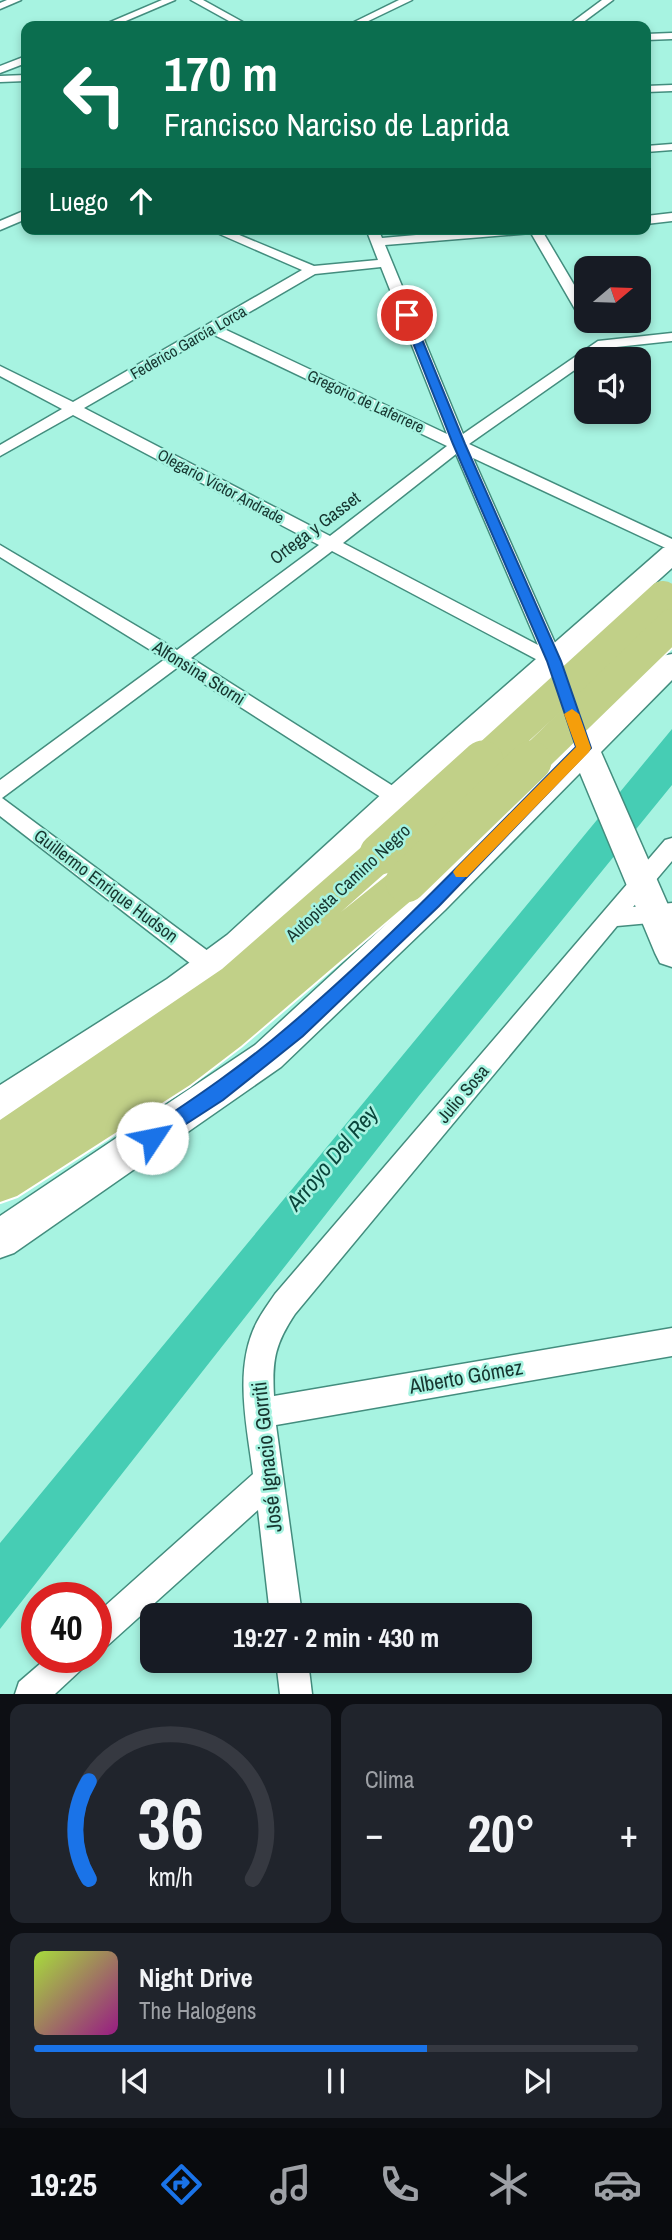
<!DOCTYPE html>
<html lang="es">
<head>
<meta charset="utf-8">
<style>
  :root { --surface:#171b24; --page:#20242c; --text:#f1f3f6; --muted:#9ea1a6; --line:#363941; --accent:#1a73e8 }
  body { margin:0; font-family:"Archivo Narrow",sans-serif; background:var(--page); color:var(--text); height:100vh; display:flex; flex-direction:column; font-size:26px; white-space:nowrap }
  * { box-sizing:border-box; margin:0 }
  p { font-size:23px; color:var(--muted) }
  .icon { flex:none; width:38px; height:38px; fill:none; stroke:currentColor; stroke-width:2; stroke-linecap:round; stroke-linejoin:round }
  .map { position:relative; height:1694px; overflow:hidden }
  .side { display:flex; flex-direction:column; gap:10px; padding:10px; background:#0d0f14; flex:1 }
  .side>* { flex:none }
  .guide { position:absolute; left:21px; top:21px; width:630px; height:214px; border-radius:14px; box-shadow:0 4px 10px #0003; background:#0b6e4f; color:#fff; overflow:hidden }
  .needle { width:46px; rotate:71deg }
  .fabs { position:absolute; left:574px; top:256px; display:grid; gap:14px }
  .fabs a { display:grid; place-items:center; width:77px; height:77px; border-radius:14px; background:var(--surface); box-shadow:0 4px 10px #0003; font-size:35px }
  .speed { position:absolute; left:21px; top:1582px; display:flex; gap:14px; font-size:35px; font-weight:700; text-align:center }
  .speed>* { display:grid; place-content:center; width:91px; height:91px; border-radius:50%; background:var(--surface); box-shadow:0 4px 10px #0003; line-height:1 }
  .speed .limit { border:10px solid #d22; background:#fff; color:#111 }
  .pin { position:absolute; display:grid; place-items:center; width:60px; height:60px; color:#fff; margin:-30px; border:4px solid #fff; border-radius:50%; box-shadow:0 2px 7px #0007 }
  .me { position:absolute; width:77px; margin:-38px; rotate:56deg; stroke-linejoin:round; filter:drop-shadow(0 0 5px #0008) }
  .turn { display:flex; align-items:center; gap:24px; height:147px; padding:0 28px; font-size:32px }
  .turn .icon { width:91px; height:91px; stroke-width:2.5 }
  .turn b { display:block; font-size:49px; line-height:60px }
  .then { display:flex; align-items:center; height:66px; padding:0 28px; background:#0003; gap:14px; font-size:26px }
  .big { font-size:52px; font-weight:800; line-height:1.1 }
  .side .widget { flex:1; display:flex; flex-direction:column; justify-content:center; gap:10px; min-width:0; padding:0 24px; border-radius:14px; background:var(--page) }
  .side .dial { align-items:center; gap:0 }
  .dial svg { height:182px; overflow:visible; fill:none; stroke:var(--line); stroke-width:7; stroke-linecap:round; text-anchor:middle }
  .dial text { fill:var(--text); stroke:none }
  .song { display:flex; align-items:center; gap:21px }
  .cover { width:84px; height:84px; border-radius:10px; background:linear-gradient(135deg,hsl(80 70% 55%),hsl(310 70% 35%)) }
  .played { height:7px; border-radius:4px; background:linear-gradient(90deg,var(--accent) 65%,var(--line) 65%) }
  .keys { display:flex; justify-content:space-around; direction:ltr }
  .heat { display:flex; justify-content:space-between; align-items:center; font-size:38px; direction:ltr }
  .side .tiles { flex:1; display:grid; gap:10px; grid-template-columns:1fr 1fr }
  .widget:last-child { grid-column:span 2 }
  .trip { position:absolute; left:140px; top:1603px; width:392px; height:70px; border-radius:14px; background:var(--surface); box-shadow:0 4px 10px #0003; font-weight:800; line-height:70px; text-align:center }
  .tab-bar { display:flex; height:112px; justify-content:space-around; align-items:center; background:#090b0e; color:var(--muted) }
  .tab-bar .icon { width:49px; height:49px }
  .tab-bar .active { color:var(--accent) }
  .tab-bar b { font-size:32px; color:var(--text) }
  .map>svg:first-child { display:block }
  .water { fill:#46cdb4 }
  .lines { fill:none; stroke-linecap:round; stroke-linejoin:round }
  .street-casing { stroke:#438d7e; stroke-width:3 }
  .secondary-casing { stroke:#438d7e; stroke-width:3 }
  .highway-casing { stroke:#fff; stroke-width:4 }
  .street { fill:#fff; fill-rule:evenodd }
  .secondary { fill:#fff; fill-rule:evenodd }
  .highway { fill:#c1d088; fill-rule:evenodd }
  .highway-bridge-far1-casing { stroke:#fff; stroke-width:35; stroke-linecap:butt }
  .highway-bridge-casing { stroke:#fff; stroke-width:45; stroke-linecap:butt }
  .highway-bridge-far1 { stroke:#c1d088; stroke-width:32 }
  .highway-bridge { stroke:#c1d088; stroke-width:41 }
  .route { fill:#1a73e8; stroke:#114b97; stroke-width:2 }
  .slow { fill:#f59e0b }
  .labels { text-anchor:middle; stroke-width:5; stroke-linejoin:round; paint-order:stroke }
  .far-street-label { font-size:16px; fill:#16352f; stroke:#a7f3e1 }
  .street-label { font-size:18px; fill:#16352f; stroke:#a7f3e1 }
  .near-street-label { font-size:21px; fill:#16352f; stroke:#a7f3e1 }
  .near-water-label { font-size:23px; font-style:italic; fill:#0a463c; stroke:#a7f3e1 }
</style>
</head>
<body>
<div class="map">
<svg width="672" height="1694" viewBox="0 0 672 1694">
  <rect width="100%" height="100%" fill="#a7f3e1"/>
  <!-- water -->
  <polygon class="water" points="672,729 672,785 418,1097 0,1629 0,1543"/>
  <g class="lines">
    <defs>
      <g id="street">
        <polygon points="7,0 21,0 0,9 0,3"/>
        <polygon points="162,0 175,0 114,26 101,26"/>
        <polygon points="191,0 203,0 250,26 238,26"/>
        <polygon points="399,0 412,0 358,26 346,26"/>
        <polygon points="602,0 613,0 578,26 567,26"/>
        <polygon points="672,33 672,39 646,40 646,34"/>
        <polygon points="26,56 26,63 0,73 0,66"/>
        <polygon points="26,75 26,81 0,82 0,76"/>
        <polygon points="672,85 672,91 646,92 646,86"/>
        <polygon points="672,144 672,150 646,152 646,146"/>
        <polygon points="26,210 26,219 0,230 0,221"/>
        <polygon points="672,213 672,221 646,224 646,216"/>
        <path d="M208 229H225L314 266 378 260 366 229H378L382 238 484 229H541L586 305V320L579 316 531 233 385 245 463 434 598 341 672 333V341L607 348 591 359H586V362L469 444 672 539V551L473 458 563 661 561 665H547L332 551 191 658 404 793 407 798 404 803 397 806 390 803 178 667 2 798 220 960 223 967 220 974 212 976 204 974 0 816V780L165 659 0 557V545L177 650 319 545 73 415 0 456V445L62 409 0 376V366L73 402 302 270ZM381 267 447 434 222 328 315 274ZM212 334 447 446 330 536 84 408ZM456 454 538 645 343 543Z"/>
        <path d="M672 838V861L633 907 672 903V921L617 926 295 1314C275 1344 272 1360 274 1396L672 1328V1356L276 1425 302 1615H270L258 1510 107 1646 96 1651V1614L253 1474C247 1426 233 1368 257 1322 262 1312 269 1303 275 1294L665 840Z"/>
        <polygon points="48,1657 88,1657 83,1668 55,1694 15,1694 19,1682"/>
        <polygon points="276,1661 308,1661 312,1694 280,1694"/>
      </g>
      <g id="secondary">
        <polygon points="672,546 672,568 408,806 251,955 191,999 13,1117 0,1122 0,1085 167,979 227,935 386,790 663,548"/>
        <polygon points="672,654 672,680 601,752 672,914 672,967 660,963 655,953 580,773 445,910 281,1067 14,1253 0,1258 0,1216 255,1045 421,892 570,747 563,732 568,725 578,722 590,727 662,656"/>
      </g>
      <polygon id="highway" points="380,839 394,843 399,854 394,865 341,912 392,871 406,866 420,871 426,882 420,893 241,1046 190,1085 17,1196 0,1202 0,1120 222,969 366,843"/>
    </defs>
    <!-- street casing -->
    <use href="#street" class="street-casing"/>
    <!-- secondary casing -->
    <use href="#secondary" class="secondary-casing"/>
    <!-- highway casing -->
    <use href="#highway" class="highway-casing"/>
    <!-- street -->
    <use href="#street" class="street"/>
    <!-- secondary -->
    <use href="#secondary" class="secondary"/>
    <!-- highway -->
    <use href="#highway" class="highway"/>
    <defs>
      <g id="highway-bridge-far1">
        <polyline points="481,763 663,597"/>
        <polyline points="530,763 672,625"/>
      </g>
      <g id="highway-bridge">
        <polyline points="380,854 483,761"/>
        <polyline points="406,882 531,761"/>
      </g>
    </defs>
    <!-- highway-bridge-far1 casing -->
    <use href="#highway-bridge-far1" class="highway-bridge-far1-casing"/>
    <!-- highway-bridge casing -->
    <use href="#highway-bridge" class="highway-bridge-casing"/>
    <!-- highway-bridge-far1 -->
    <use href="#highway-bridge-far1" class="highway-bridge-far1"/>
    <!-- highway-bridge -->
    <use href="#highway-bridge" class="highway-bridge"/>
  </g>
  <!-- route -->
  <path class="route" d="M407 312 412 315 465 444 561 661 591 748 439 906 303 1036 223 1100 152 1146 145 1144 142 1138 145 1131C195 1098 245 1064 290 1025 391 939 482 841 576 747L547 661 453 444 402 315Z"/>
  <!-- slow -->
  <polygon class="slow" points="572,709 579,714 591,748 589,752 467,877 456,877 453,872 456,868 576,747 564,714"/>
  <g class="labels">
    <!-- far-street labels -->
    <g class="far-street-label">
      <text transform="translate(188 342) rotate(-30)" y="6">Federico García Lorca</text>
      <text transform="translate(366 401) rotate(25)" y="6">Gregorio de Laferrere</text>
      <text transform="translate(221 486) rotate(28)" y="6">Olegario Víctor Andrade</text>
    </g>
    <!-- street labels -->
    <g class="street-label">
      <text transform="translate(315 528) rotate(-37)" y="6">Ortega y Gasset</text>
      <text transform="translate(199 673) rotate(32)" y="6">Alfonsina Storni</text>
      <text transform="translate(348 883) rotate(-43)" y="6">Autopista Camino Negro</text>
      <text transform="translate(106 886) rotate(37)" y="6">Guillermo Enrique Hudson</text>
      <text transform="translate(463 1094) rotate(-50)" y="6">Julio Sosa</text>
    </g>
    <!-- near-street labels -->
    <g class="near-street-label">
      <text transform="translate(466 1377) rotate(-10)" y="7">Alberto Gómez</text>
      <text transform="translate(267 1457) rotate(-96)" y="7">José Ignacio Gorriti</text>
    </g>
    <!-- near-water labels -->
    <g class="near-water-label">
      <text transform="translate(332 1158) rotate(-50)" y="8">Arroyo Del Rey</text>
    </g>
  </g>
</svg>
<div class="fabs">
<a><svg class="needle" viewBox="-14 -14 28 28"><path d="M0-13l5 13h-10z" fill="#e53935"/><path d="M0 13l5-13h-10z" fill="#9ea1a6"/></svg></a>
<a><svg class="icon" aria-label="sound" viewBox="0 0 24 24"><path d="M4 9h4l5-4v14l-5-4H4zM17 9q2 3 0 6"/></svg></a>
</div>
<div class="speed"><div class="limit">40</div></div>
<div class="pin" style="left:407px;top:315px;background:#d93025"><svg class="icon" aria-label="arrive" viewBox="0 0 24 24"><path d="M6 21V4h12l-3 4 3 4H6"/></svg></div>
<svg class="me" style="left:152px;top:1138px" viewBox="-20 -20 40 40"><circle r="19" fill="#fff"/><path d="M0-13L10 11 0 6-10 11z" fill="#1a73e8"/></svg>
<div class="trip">19:27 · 2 min · 430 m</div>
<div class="guide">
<div class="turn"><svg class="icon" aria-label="left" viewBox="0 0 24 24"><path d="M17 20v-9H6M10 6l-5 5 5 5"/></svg><div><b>170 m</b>Francisco Narciso de Laprida</div></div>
<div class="then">Luego<svg class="icon" aria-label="ahead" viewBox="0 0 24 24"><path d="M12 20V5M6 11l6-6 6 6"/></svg></div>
</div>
</div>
<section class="side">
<div class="tiles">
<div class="widget dial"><svg viewBox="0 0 100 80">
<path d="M14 69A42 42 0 1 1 86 69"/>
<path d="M14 69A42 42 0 0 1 14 26" stroke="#1a73e8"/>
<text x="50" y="56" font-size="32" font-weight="700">36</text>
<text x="50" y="72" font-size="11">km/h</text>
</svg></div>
<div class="widget"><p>Clima</p>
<div class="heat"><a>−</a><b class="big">20°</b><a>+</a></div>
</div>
<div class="widget">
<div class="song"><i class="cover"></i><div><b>Night Drive</b><p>The Halogens</p></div></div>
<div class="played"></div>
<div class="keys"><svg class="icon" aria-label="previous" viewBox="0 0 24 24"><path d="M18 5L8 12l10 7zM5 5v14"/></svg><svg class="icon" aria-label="pause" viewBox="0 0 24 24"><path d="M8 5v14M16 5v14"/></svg><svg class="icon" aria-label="next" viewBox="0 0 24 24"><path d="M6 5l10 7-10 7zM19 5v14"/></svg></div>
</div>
</div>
</section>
<nav class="tab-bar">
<b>19:25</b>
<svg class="icon active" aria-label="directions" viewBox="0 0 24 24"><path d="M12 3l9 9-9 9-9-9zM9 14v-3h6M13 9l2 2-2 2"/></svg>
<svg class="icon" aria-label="music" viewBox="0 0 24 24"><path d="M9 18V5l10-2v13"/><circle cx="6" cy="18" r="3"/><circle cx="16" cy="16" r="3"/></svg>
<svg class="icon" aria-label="phone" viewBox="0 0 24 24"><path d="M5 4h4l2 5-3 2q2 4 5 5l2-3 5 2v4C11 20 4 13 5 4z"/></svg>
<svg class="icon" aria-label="climate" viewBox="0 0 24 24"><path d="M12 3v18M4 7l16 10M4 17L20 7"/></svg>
<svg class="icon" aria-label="car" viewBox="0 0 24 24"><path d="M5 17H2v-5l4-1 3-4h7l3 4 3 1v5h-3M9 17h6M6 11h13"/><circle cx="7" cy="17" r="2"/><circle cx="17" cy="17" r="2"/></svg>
</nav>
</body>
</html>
